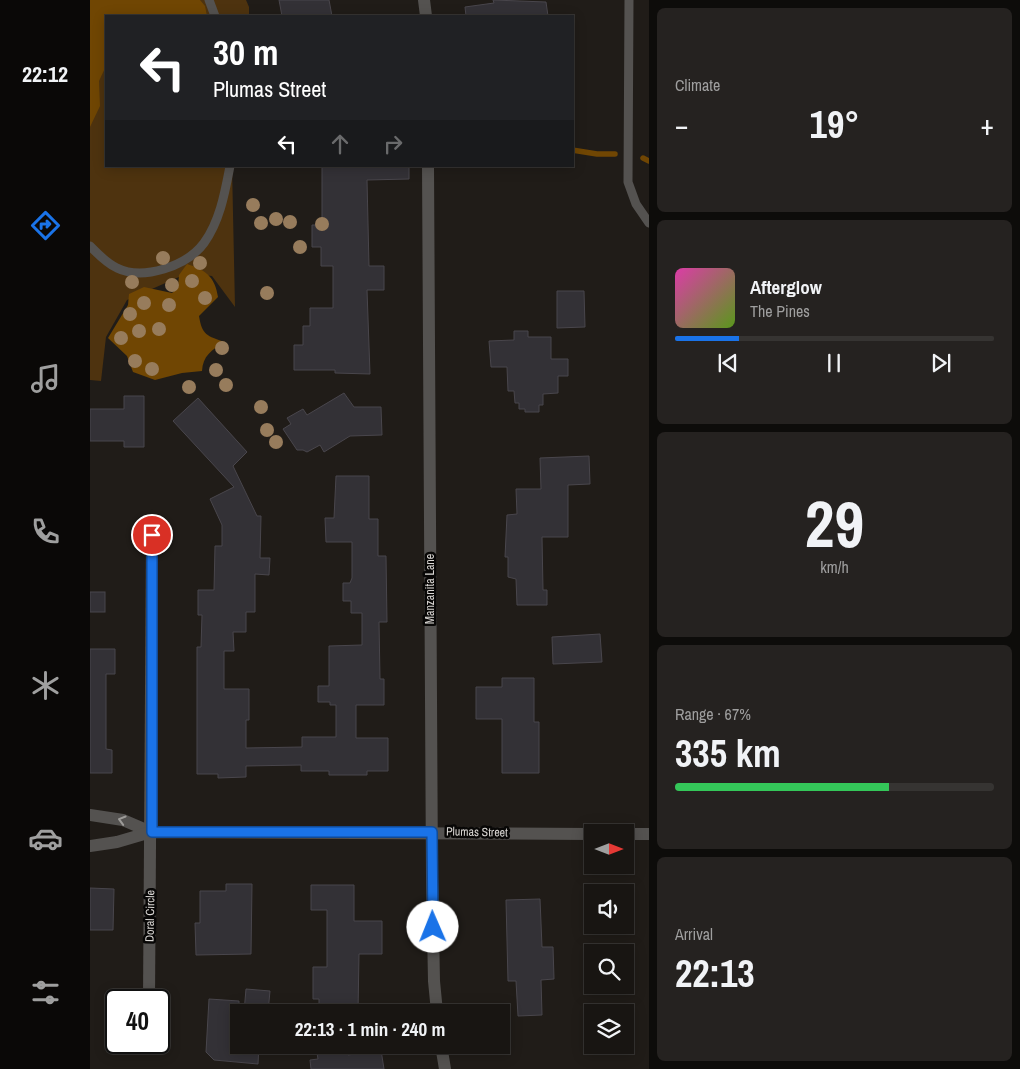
<!DOCTYPE html>
<html lang="en">
<head>
<meta charset="utf-8">
<style>
  :root { --surface:#181512; --page:#252220; --text:#f1f3f6; --muted:#9f9f9f; --line:#363432; --accent:#1a73e8 }
  body { margin:0; font-family:"Archivo Narrow",sans-serif; background:var(--page); color:var(--text); height:100vh; display:flex; flex-direction:column; font-size:19px; white-space:nowrap }
  * { box-sizing:border-box; margin:0 }
  p { font-size:16px; color:var(--muted) }
  .icon { flex:none; width:28px; height:28px; fill:none; stroke:currentColor; stroke-width:2; stroke-linecap:round; stroke-linejoin:round }
  .map { position:relative; flex:1; overflow:hidden }
  .details { display:flex; flex-direction:column; gap:8px; padding:8px; background:#0d0c0a; width:371px }
  .details>* { flex:none }
  .banner { position:absolute; left:15px; top:15px; width:469px; height:152px; border-radius:0px; box-shadow:0 2px 12px #0003,0 0 0 1px var(--line); background:#202124; color:#fff; overflow:hidden }
  .needle { width:32px; rotate:90deg }
  .buttons { position:absolute; left:494px; top:824px; display:grid; gap:10px }
  .buttons a { display:grid; place-items:center; width:50px; height:50px; border-radius:0px; background:var(--surface); box-shadow:0 2px 12px #0003,0 0 0 1px var(--line); font-size:25px }
  .speed { position:absolute; left:15px; top:989px; display:flex; gap:10px; font-size:25px; font-weight:700; text-align:center }
  .speed>* { display:grid; place-content:center; width:65px; height:65px; border-radius:50%; background:var(--surface); box-shadow:0 2px 12px #0003,0 0 0 1px var(--line); line-height:1 }
  .speed .limit { border:2px solid #111; border-radius:8px; background:#fff; color:#111 }
  .pin { position:absolute; display:grid; place-items:center; width:42px; height:42px; color:#fff; margin:-21px; border:2px solid #fff; border-radius:50%; box-shadow:0 1px 5px #0007 }
  .me { position:absolute; width:55px; margin:-28px; rotate:359deg; stroke-linejoin:round; filter:drop-shadow(0 0 4px #0008) }
  .turn { display:flex; align-items:center; gap:18px; height:105px; padding:0 25px; font-size:22px }
  .turn .icon { width:65px; height:65px; stroke-width:2.5 }
  .turn b { display:block; font-size:35px; line-height:42px }
  .lanes { display:flex; align-items:center; height:48px; padding:0 25px; background:#0003; justify-content:center; gap:25px; direction:ltr }
  .lanes .off { opacity:.35 }
  .big { font-size:38px; font-weight:700; line-height:1.1 }
  .details .card { flex:1; display:flex; flex-direction:column; justify-content:center; gap:8px; min-width:0; padding:0 18px; border-radius:8px; background:var(--page) }
  .details .dial { align-items:center; gap:0 }
  .dial b { font-size:65px; line-height:1 }
  .song { display:flex; align-items:center; gap:15px }
  .cover { width:60px; height:60px; border-radius:8px; background:linear-gradient(135deg,hsl(320 70% 55%),hsl(90 70% 35%)) }
  .played { height:5px; border-radius:2px; background:linear-gradient(90deg,var(--accent) 20%,var(--line) 20%) }
  .keys { display:flex; justify-content:space-around; direction:ltr }
  .heat { display:flex; justify-content:space-between; align-items:center; font-size:28px; direction:ltr }
  .charge { height:8px; border-radius:4px; background:linear-gradient(90deg,#34c759 67%,var(--line) 0) }
  .trip { position:absolute; left:140px; top:1004px; width:280px; height:50px; border-radius:0px; background:var(--surface); box-shadow:0 2px 12px #0003,0 0 0 1px var(--line); font-weight:700; line-height:50px; text-align:center }
  main { display:flex; flex:1; min-height:0 }
  .menu { display:flex; flex-direction:column; width:90px; justify-content:space-around; align-items:center; background:#0a0807; color:var(--muted) }
  .menu .icon { width:35px; height:35px }
  .menu .selected { color:var(--accent) }
  .menu b { font-size:22px; color:var(--text) }
  .map>svg:first-child { display:block }
  .green { fill:#4e330f }
  .water { fill:#704603 }
  .lines { fill:none; stroke-linecap:round; stroke-linejoin:round }
  .stream { stroke:#704603; stroke-width:5.5 }
  .building { fill:#333136; stroke:#49464c }
  .service { stroke:#545250; stroke-width:9 }
  .minor { stroke:#545250; stroke-width:12 }
  .tertiary { stroke:#545250; stroke-width:12 }
  .tree { fill:#977c5c }
  .oneway { stroke:#9d9b98 }
  .route-casing { stroke:#114b97; stroke-width:12 }
  .route { stroke:#1a73e8; stroke-width:9 }
  .labels { text-anchor:middle; stroke-width:5; stroke-linejoin:round; paint-order:stroke }
  .street-label { font-size:12px; fill:#d9d6d3; stroke:#080706 }
</style>
</head>
<body>
<main>
<nav class="menu">
<b>22:12</b>
<svg class="icon selected" aria-label="directions" viewBox="0 0 24 24"><path d="M12 3l9 9-9 9-9-9zM9 14v-3h6M13 9l2 2-2 2"/></svg>
<svg class="icon" aria-label="music" viewBox="0 0 24 24"><path d="M9 18V5l10-2v13"/><circle cx="6" cy="18" r="3"/><circle cx="16" cy="16" r="3"/></svg>
<svg class="icon" aria-label="phone" viewBox="0 0 24 24"><path d="M5 4h4l2 5-3 2q2 4 5 5l2-3 5 2v4C11 20 4 13 5 4z"/></svg>
<svg class="icon" aria-label="climate" viewBox="0 0 24 24"><path d="M12 3v18M4 7l16 10M4 17L20 7"/></svg>
<svg class="icon" aria-label="car" viewBox="0 0 24 24"><path d="M5 17H2v-5l4-1 3-4h7l3 4 3 1v5h-3M9 17h6M6 11h13"/><circle cx="7" cy="17" r="2"/><circle cx="17" cy="17" r="2"/></svg>
<svg class="icon" aria-label="filters" viewBox="0 0 24 24"><path d="M4 7h16M4 17h16"/><circle cx="9" cy="7" r="2"/><circle cx="15" cy="17" r="2"/></svg>
</nav>
<div class="map">
<svg width="559" height="1069" viewBox="0 0 559 1069">
  <rect width="100%" height="100%" fill="#201c18"/>
  <!-- green -->
  <polygon class="green" points="0,0 156,0 159,7 159,16 16,16 16,166 142,166 145,307 122,276 98,273 37,300 16,337 11,381 0,380"/>
  <!-- water -->
  <g class="water">
    <polygon points="0,0 110,0 115,6 117,16 16,16 16,66 9,81 10,106 0,127"/>
    <path d="M97 264C116 270 125 277 128 297L109 316C112 335 117 336 135 342 121 350 113 356 112 371L92 373 65 380 43 372 37 356 18 338 38 305 39 294 54 287 82 293 88 287 89 275Z"/>
  </g>
  <g class="lines">
    <!-- stream -->
    <g class="stream">
      <polyline points="482,150 507,154 525,154"/>
      <polyline points="553,158 559,161"/>
    </g>
  </g>
  <!-- building -->
  <g class="building">
    <polygon points="189,0 239,0 242,16 192,16"/>
    <polygon points="403,0 456,2 458,16 376,16 375,7 404,3"/>
    <polygon points="232,166 319,166 319,179 277,180 279,266 294,266 294,290 277,290 280,374 245,373 245,370 204,370 204,345 213,345 213,326 220,326 220,308 243,308 243,266 231,266 231,247 222,247 222,225 232,225"/>
    <polygon points="467,291 494,291 495,327 467,328"/>
    <polygon points="424,331 438,331 438,337 461,337 461,359 478,359 478,376 468,376 468,393 453,394 453,405 449,405 449,412 435,412 435,409 429,409 429,403 425,403 424,391 418,391 417,367 401,367 399,341 424,340"/>
    <polygon points="254,393 264,407 291,407 292,435 260,436 234,452 230,445 217,452 213,450 207,450 193,429 201,424 197,418 213,409 217,415"/>
    <polygon points="34,396 54,396 54,447 34,447 34,441 0,441 0,409 34,409"/>
    <polygon points="108,398 157,452 143,466 167,516 171,516 170,558 180,558 179,575 165,574 165,612 156,612 156,632 143,632 144,651 134,651 134,689 159,689 159,720 156,720 156,748 212,747 212,737 246,737 246,705 240,705 240,702 228,702 228,686 239,686 239,646 272,645 272,613 261,613 261,601 253,601 253,583 260,583 262,578 262,542 236,542 235,518 244,518 246,476 279,476 279,519 288,519 288,556 296,556 297,622 289,622 290,679 294,679 294,705 266,705 266,738 298,738 298,771 277,771 277,775 239,775 239,771 211,771 211,765 156,766 156,777 128,778 128,774 107,774 107,647 111,647 112,615 108,615 108,590 124,590 125,546 132,546 132,525 120,499 144,487 83,421"/>
    <polygon points="499,456 500,484 478,485 478,537 452,537 453,590 457,590 457,605 427,605 426,579 418,577 418,557 415,557 417,515 427,514 426,489 451,489 450,458"/>
    <rect x="0" y="592" width="15" height="20"/>
    <polygon points="510,634 512,662 463,664 462,637"/>
    <polygon points="0,649 25,649 25,674 16,674 16,749 22,750 22,773 0,773"/>
    <polygon points="412,678 444,678 444,722 449,722 449,773 412,773 412,719 386,719 386,687 412,687"/>
    <polygon points="136,884 162,884 161,954 106,955 105,923 110,923 110,891 136,891"/>
    <polygon points="221,885 264,885 264,921 292,921 292,954 269,954 268,1012 229,1012 229,999 223,999 223,967 237,967 237,910 221,910"/>
    <polygon points="0,888 24,889 23,930 0,930"/>
    <polygon points="450,899 452,947 463,947 464,979 451,980 452,1015 428,1016 426,981 418,981 416,900"/>
    <polygon points="156,989 180,991 178,1012 154,1012"/>
    <polygon points="119,999 149,1001 149,1045 169,1045 168,1064 124,1060 116,1052"/>
    <polygon points="257,1049 258,1055 291,1050 294,1069 221,1069 220,1060 228,1059 227,1053"/>
  </g>
  <g class="lines">
    <!-- service -->
    <g class="service">
      <polyline points="119,0 125,16"/>
      <polyline points="539,0 538,182 546,204 559,223"/>
      <path d="M0 246C8 254 16 263 27 268 53 281 97 266 114 243 130 221 135 192 140 166"/>
    </g>
    <!-- minor -->
    <polyline class="minor" points="59,1000 62,535"/>
    <!-- tertiary -->
    <g class="tertiary">
      <polyline points="334,0 336,16"/>
      <polyline points="338,166 342,877 344,981 347,1012"/>
      <polyline points="0,815 33,820 61,832"/>
      <polyline points="535,834 559,834"/>
      <polyline points="0,846 27,842 61,832 502,834"/>
      <polyline points="351,1045 355,1069"/>
    </g>
  </g>
  <!-- trees -->
  <g class="tree">
    <circle cx="163" cy="205" r="7"/>
    <circle cx="186" cy="219" r="7"/>
    <circle cx="200" cy="222" r="7"/>
    <circle cx="171" cy="223" r="7"/>
    <circle cx="232" cy="224" r="7"/>
    <circle cx="210" cy="247" r="7"/>
    <circle cx="73" cy="258" r="7"/>
    <circle cx="110" cy="263" r="7"/>
    <circle cx="102" cy="281" r="7"/>
    <circle cx="42" cy="282" r="7"/>
    <circle cx="82" cy="285" r="7"/>
    <circle cx="177" cy="293" r="7"/>
    <circle cx="115" cy="298" r="7"/>
    <circle cx="54" cy="303" r="7"/>
    <circle cx="79" cy="305" r="7"/>
    <circle cx="40" cy="314" r="7"/>
    <circle cx="69" cy="329" r="7"/>
    <circle cx="49" cy="331" r="7"/>
    <circle cx="31" cy="338" r="7"/>
    <circle cx="132" cy="348" r="7"/>
    <circle cx="45" cy="361" r="7"/>
    <circle cx="62" cy="369" r="7"/>
    <circle cx="126" cy="370" r="7"/>
    <circle cx="136" cy="385" r="7"/>
    <circle cx="99" cy="387" r="7"/>
    <circle cx="171" cy="407" r="7"/>
    <circle cx="177" cy="430" r="7"/>
    <circle cx="186" cy="442" r="7"/>
  </g>
  <!-- one-way arrows -->
  <defs><path id="oneway-chevron" d="M-2-3.5L2.5 0L-2 3.5" fill="none" stroke-width="1.6" stroke-linecap="round" stroke-linejoin="round" transform="scale(1.25)"/></defs>
  <use class="oneway" href="#oneway-chevron" transform="translate(32 820) rotate(-164)"/>
  <g class="lines">
    <defs>
      <polyline id="route" points="62,535 62,832 342,832 343,927"/>
    </defs>
    <!-- route casing -->
    <use href="#route" class="route-casing"/>
    <!-- route -->
    <use href="#route" class="route"/>
  </g>
  <g class="labels">
    <!-- street labels -->
    <g class="street-label">
      <text transform="translate(340 589) rotate(-90)" y="4">Manzanita Lane</text>
      <text transform="translate(387 832) rotate(1)" y="4">Plumas Street</text>
      <text transform="translate(60 916) rotate(-89)" y="4">Doral Circle</text>
    </g>
  </g>
</svg>
<div class="buttons">
<a><svg class="needle" viewBox="-14 -14 28 28"><path d="M0-13l5 13h-10z" fill="#e53935"/><path d="M0 13l5-13h-10z" fill="#9f9f9f"/></svg></a>
<a><svg class="icon" aria-label="sound" viewBox="0 0 24 24"><path d="M4 9h4l5-4v14l-5-4H4zM17 9q2 3 0 6"/></svg></a>
<a><svg class="icon" aria-label="search" viewBox="0 0 24 24"><circle cx="10" cy="10" r="6"/><path d="M15 15l6 6"/></svg></a>
<a><svg class="icon" aria-label="layers" viewBox="0 0 24 24"><path d="M12 4l9 5-9 5-9-5zM3 14l9 5 9-5"/></svg></a>
</div>
<div class="speed"><div class="limit">40</div></div>
<div class="pin" style="left:62px;top:535px;background:#d93025"><svg class="icon" aria-label="arrive" viewBox="0 0 24 24"><path d="M6 21V4h12l-3 4 3 4H6"/></svg></div>
<svg class="me" style="left:343px;top:927px" viewBox="-20 -20 40 40"><circle r="19" fill="#fff"/><path d="M0-13L10 11 0 6-10 11z" fill="#1a73e8"/></svg>
<div class="trip">22:13 · 1 min · 240 m</div>
<div class="banner">
<div class="turn"><svg class="icon" aria-label="left" viewBox="0 0 24 24"><path d="M17 20v-9H6M10 6l-5 5 5 5"/></svg><div><b>30 m</b>Plumas Street</div></div>
<div class="lanes"><svg class="icon" aria-label="left" viewBox="0 0 24 24"><path d="M17 20v-9H6M10 6l-5 5 5 5"/></svg><svg class="icon off" aria-label="ahead" viewBox="0 0 24 24"><path d="M12 20V5M6 11l6-6 6 6"/></svg><svg class="icon off" aria-label="right" viewBox="0 0 24 24"><path d="M7 20v-9h11M14 6l5 5-5 5"/></svg></div>
</div>
</div>
<section class="details">
<div class="card"><p>Climate</p>
<div class="heat"><a>−</a><b class="big">19°</b><a>+</a></div>
</div>
<div class="card">
<div class="song"><i class="cover"></i><div><b>Afterglow</b><p>The Pines</p></div></div>
<div class="played"></div>
<div class="keys"><svg class="icon" aria-label="previous" viewBox="0 0 24 24"><path d="M18 5L8 12l10 7zM5 5v14"/></svg><svg class="icon" aria-label="pause" viewBox="0 0 24 24"><path d="M8 5v14M16 5v14"/></svg><svg class="icon" aria-label="next" viewBox="0 0 24 24"><path d="M6 5l10 7-10 7zM19 5v14"/></svg></div>
</div>
<div class="card dial"><b>29</b><p>km/h</p></div>
<div class="card"><p>Range · 67%</p><b class="big">335 km</b><div class="charge"></div></div>
<div class="card"><p>Arrival</p><b class="big">22:13</b></div>
</section>
</main>
</body>
</html>
